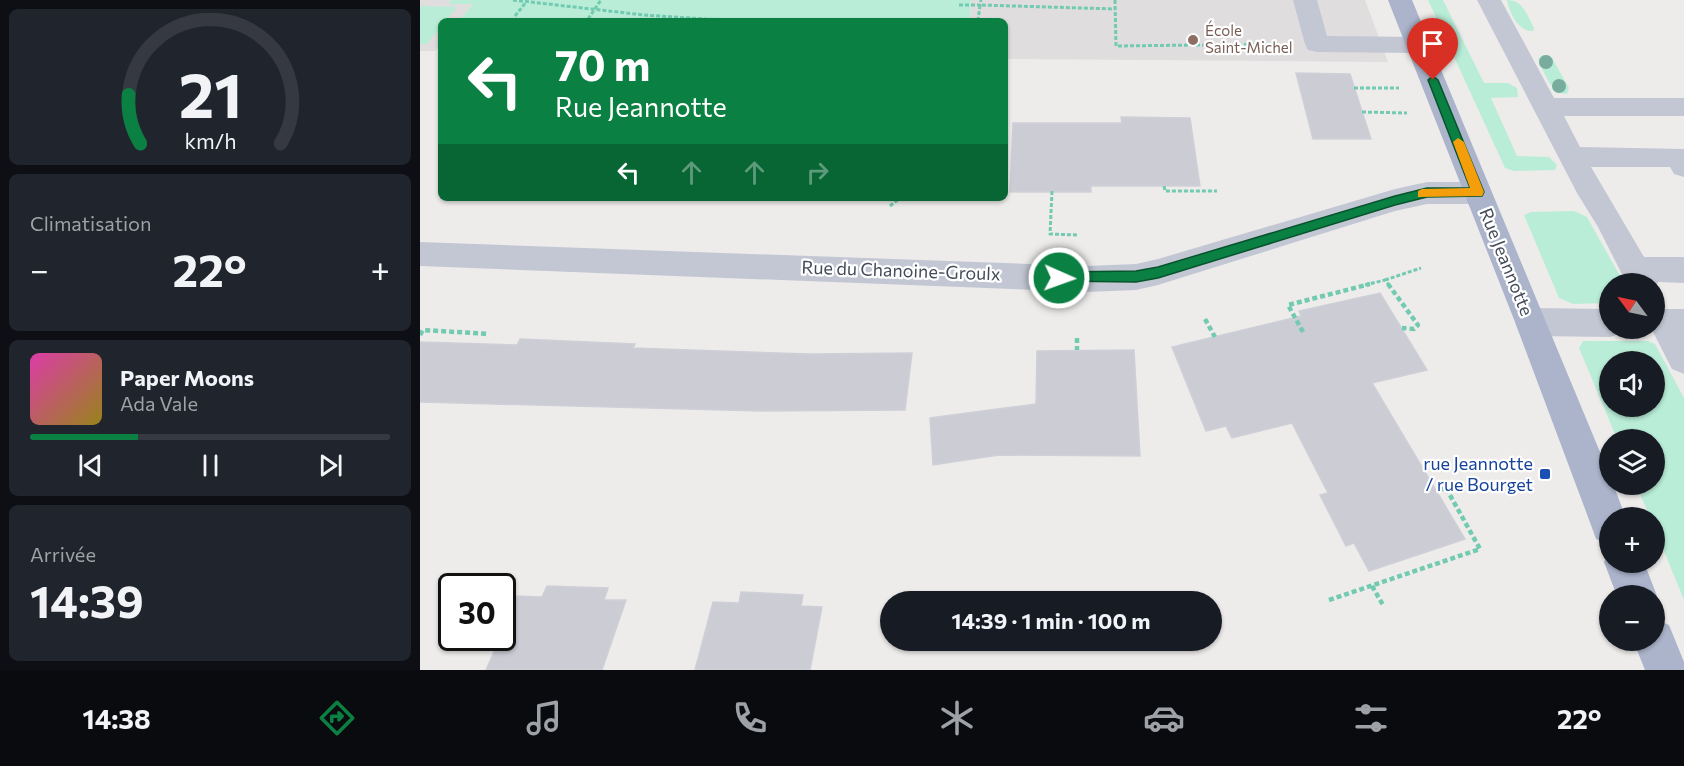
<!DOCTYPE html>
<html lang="fr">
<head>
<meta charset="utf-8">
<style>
  :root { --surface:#171b24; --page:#20242c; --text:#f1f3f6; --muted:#9ea1a6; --line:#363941; --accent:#0b8043 }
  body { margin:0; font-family:Commissioner,sans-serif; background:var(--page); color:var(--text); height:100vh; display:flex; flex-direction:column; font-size:22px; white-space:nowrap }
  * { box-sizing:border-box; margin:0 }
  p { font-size:20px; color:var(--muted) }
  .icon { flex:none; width:33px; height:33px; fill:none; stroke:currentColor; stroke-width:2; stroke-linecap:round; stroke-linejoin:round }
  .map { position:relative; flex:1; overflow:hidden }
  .sheet { display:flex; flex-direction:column; gap:9px; padding:9px; background:#0d0f14; width:420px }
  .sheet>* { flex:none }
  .hud { position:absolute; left:18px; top:18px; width:570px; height:183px; border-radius:9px; box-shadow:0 2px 4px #0004; background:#0b8043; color:#fff; overflow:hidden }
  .needle { width:39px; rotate:303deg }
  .fabs { position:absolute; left:1179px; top:273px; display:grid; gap:12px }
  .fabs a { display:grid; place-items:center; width:66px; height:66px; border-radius:50%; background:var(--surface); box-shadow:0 2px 4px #0004; font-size:30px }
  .speed { position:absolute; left:18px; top:573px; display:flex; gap:12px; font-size:30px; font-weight:700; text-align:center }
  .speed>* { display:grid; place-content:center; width:78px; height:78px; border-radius:50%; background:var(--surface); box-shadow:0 2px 4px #0004; line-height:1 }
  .speed .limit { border:3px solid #111; border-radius:9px; background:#fff; color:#111 }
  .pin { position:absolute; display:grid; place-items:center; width:51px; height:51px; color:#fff; margin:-62px -26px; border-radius:50% 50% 50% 0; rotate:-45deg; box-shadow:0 0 6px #0007 }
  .pin .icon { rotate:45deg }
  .me { position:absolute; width:66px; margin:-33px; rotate:92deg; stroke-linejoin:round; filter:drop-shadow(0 0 4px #0008) }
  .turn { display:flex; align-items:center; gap:21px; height:126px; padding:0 18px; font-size:27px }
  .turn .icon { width:78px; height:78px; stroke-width:2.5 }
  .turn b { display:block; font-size:42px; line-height:51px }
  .lanes { display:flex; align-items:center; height:57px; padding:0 18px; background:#0003; justify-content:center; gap:30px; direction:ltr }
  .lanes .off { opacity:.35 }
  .big { font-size:45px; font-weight:700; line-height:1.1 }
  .sheet .tile { flex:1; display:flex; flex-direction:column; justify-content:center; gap:9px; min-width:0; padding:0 21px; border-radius:9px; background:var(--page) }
  .sheet .dial { align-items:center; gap:0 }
  .dial svg { height:156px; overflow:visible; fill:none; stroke:var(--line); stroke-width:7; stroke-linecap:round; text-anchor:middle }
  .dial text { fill:var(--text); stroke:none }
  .song { display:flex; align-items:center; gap:18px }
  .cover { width:72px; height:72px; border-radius:9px; background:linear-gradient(135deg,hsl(320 70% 55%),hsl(50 70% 35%)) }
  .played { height:6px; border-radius:3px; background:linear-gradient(90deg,var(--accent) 30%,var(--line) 30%) }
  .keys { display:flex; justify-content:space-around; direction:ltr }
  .heat { display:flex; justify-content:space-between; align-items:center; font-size:33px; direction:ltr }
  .trip { position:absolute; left:460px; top:591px; width:342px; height:60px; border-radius:30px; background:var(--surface); box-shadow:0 2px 4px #0004; font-weight:700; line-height:60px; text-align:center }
  .tabs { display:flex; height:96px; justify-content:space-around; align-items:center; background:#090b0e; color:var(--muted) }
  .tabs .icon { width:42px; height:42px }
  .tabs .current { color:var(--accent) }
  .tabs b { font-size:27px; color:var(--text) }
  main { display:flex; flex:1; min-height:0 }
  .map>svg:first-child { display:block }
  .education { fill:#dfdddd }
  .green { fill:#b9edd8; fill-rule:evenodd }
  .building { fill:#cbccd4; stroke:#cfd0d7; stroke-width:1.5 }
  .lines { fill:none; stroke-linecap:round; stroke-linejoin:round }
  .path-far1 { stroke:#72cab1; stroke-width:3; stroke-dasharray:4 2; stroke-linecap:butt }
  .path { stroke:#72cab1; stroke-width:4.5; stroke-dasharray:5 3; stroke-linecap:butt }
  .minor { fill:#c2c7d3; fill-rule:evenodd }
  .major { fill:#abb4cb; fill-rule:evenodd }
  .tree { fill:#78ac9c }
  .route { fill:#0b8043; stroke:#07532c; stroke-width:1.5 }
  .slow { fill:#f59e0b }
  .education-dot { fill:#8d6e63; stroke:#fff; stroke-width:2 }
  .transit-dot { fill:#1a4fb4; stroke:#fff; stroke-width:2 }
  .labels { text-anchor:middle; stroke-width:4.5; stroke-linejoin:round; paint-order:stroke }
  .far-education-label { font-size:15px; fill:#785e54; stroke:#fff; text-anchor:start }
  .street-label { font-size:18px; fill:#444b58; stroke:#fff }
  .transit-label { font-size:18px; fill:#164399; stroke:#fff; text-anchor:end }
</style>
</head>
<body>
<main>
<section class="sheet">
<div class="tile dial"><svg viewBox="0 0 100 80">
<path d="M14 69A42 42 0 1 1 86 69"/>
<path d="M14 69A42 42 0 0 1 8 44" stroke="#0b8043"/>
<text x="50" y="56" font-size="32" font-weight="700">21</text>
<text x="50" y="72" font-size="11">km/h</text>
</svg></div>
<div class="tile"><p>Climatisation</p>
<div class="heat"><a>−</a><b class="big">22°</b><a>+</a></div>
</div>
<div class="tile">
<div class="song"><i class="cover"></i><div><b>Paper Moons</b><p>Ada Vale</p></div></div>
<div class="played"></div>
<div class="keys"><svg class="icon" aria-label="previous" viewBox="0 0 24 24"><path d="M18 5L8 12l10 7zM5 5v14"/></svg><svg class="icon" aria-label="pause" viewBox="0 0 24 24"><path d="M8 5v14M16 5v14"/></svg><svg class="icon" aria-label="next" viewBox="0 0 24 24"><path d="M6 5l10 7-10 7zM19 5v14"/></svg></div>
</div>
<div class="tile"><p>Arrivée</p><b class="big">14:39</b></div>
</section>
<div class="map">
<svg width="1264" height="670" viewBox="0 0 1264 670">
  <rect width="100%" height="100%" fill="#eeeceb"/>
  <!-- education -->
  <g class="education">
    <polygon points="0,0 31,0 28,3 53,4 39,21 21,21 21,44 15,51 0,51"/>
    <polygon points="551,0 945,0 968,62 585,59 585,21 550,21"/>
  </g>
  <!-- green -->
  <g class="green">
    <polygon points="31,0 551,0 550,21 39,21 53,4 28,4"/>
    <polygon points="1008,0 1023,0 1064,83 1088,83 1097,88 1098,97 1071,98 1097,156 1129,157 1137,165 1135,170 1094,171 1085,168"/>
    <path d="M1087 0C1103 0 1107 15 1114 28L1113 31C1098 32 1089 12 1087 0Z"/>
    <polygon points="0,6 37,7 25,21 21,21 21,26 7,44 0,44"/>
    <path d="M1123 55 1132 58 1149 88 1147 94C1131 94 1124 72 1118 59Z"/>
    <polygon points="1154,211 1167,217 1204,283 1190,284 1189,303 1153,304 1139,298 1104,215 1111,212"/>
    <path d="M1163 341H1228L1235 344 1264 398V600L1235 529 1234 518 1230 517 1216 485 1234 484V440L1197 439 1159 348ZM1190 362H1234V406H1190Z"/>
  </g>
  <!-- building -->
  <g class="building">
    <polygon points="876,73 930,74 951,139 893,139"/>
    <polygon points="701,117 770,118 780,186 671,186 671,192 590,192 593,123 702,123"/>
    <polygon points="960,293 1007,370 952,383 1045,539 949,571 934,543 926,546 900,495 908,493 872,423 812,438 806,426 786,431 752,347 881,316 879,311"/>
    <polygon points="100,339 215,344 213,348 389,354 492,353 485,410 341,411 0,402 0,342 97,345"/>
    <polygon points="714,350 720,456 579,455 513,465 510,418 616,404 617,351"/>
    <polygon points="127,586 188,588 184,600 206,600 182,670 66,670 80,638 82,638 82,631 97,596 122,597"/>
    <polygon points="321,592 383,595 381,606 402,607 390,670 275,670 293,602 319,603"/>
  </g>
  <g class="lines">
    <!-- path-far1 -->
    <g class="path-far1">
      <polyline points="93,0 224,15 315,21"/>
      <polyline points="695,0 696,46 860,44"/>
      <polyline points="539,5 560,5 561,0"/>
      <polyline points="95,16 107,1"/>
      <polyline points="168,19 181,0"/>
      <polyline points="558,21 560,5 695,9"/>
      <polyline points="934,88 979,88"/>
      <polyline points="942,112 987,113"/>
      <polyline points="744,186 745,191 797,191"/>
      <polyline points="632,191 630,234 657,235"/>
      <polyline points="470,206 480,198"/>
      <polyline points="965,280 1001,268"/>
      <polyline points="945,285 965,280 969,285"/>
    </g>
    <!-- path -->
    <g class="path">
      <polyline points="968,284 998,325 994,329 982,328"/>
      <polyline points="785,319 795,337"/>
      <polyline points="883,332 868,305 950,284"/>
      <polyline points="0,335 3,330 69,334"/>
      <polyline points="657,338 657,350"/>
      <polyline points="952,586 963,605"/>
      <polyline points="909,600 1060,549 1026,488 1016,491"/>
    </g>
    <!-- minor -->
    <g class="minor">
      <polygon points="873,0 897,0 907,36 998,37 1007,39 1010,45 1007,51 998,53 897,52 888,50 885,44"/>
      <polygon points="1057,0 1081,0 1134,98 1264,98 1264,116 1144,116 1160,147 1264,149 1264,177 1254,174 1250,167 1171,167 1224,257 1264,257 1264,283 1238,282 1234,292 1234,284 1207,284 1178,227 1157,193"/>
      <polygon points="1007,182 1058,182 1068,185 1072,193 1068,201 1058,204 1007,204 975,211 738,285 716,290 666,292 0,266 0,242 666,266 716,264 738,259 975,189"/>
      <polygon points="1111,308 1190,309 1190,328 1204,328 1202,333 1190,337 1111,336 1099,332 1095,322 1099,312"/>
      <polygon points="1245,309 1264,309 1264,374 1252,369 1231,328 1234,328 1234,313"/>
    </g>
    <!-- major -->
    <g class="major">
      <polygon points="968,0 992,0 1190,476 1190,484 1193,484 1206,518 1190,518 1190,544 1176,539 1171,525 1095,322"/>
      <polygon points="1190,549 1190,562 1224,562 1237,596 1234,603 1234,596 1197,596 1184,562"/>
      <polygon points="1234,619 1249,625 1264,662 1264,670 1225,670 1213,640 1234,640"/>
    </g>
  </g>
  <!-- trees -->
  <g class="tree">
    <circle cx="1126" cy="62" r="7"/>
    <circle cx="1139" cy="86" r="7"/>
  </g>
  <!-- route -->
  <polygon class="route" points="1013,76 1018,80 1064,192 1062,196 1007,197 975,205 738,278 716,282 635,281 633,278 639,272 716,271 738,267 975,196 1007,188 1050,188 1008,80"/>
  <!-- slow -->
  <polygon class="slow" points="1038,138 1044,142 1064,192 1062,196 998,197 998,191 1002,189 1050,188 1033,142"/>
  <!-- markers -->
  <circle class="education-dot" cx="773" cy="40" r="6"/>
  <rect class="transit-dot" x="1119" y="468" width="12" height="12" rx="3"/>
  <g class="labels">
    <!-- far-education labels -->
    <g class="far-education-label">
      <text x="785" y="36">École<tspan x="785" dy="17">Saint-Michel</tspan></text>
    </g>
    <!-- street labels -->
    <g class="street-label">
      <text transform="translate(1086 262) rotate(68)" y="6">Rue Jeannotte</text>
      <text transform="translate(481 271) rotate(2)" y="6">Rue du Chanoine-Groulx</text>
    </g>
    <!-- transit labels -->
    <g class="transit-label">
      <text x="1113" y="470">rue Jeannotte<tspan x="1113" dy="21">/ rue Bourget</tspan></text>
    </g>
  </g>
</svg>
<div class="fabs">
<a><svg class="needle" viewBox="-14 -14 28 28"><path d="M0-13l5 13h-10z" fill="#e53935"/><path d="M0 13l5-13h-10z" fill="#9ea1a6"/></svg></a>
<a><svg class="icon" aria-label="sound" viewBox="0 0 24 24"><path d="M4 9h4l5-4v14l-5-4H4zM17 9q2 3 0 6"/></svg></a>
<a><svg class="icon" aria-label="layers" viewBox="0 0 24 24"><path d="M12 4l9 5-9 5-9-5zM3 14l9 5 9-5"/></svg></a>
<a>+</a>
<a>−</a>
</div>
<div class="speed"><div class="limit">30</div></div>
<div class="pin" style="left:1013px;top:80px;background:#d93025"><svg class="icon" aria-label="arrive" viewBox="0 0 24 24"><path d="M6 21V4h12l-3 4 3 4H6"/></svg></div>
<svg class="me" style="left:639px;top:278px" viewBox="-20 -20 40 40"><circle r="17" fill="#0b8043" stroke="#fff" stroke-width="3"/><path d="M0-11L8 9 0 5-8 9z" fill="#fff"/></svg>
<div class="trip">14:39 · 1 min · 100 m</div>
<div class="hud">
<div class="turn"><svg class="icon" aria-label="left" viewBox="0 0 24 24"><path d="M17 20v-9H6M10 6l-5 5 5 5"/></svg><div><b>70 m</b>Rue Jeannotte</div></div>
<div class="lanes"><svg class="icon" aria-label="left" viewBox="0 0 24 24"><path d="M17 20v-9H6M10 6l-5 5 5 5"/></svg><svg class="icon off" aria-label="ahead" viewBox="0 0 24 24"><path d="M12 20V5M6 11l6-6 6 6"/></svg><svg class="icon off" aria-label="ahead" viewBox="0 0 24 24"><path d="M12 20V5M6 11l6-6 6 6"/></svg><svg class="icon off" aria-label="right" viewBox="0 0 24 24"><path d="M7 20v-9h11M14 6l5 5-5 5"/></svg></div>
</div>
</div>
</main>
<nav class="tabs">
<b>14:38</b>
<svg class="icon current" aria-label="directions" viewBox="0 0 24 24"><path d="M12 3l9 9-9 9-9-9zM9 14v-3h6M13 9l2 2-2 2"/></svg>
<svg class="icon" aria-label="music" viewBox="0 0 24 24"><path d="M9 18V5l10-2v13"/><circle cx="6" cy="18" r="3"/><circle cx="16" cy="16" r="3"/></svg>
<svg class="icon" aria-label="phone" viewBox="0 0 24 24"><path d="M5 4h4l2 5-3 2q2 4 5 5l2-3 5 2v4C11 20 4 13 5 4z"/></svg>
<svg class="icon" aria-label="climate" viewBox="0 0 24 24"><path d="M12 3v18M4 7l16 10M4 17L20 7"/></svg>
<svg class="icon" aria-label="car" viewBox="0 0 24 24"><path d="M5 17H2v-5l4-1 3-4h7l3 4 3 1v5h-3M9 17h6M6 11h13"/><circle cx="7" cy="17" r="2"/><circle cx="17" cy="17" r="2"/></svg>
<svg class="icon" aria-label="filters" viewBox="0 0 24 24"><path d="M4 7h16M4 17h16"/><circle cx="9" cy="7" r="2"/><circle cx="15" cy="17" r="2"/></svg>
<b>22°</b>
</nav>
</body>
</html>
